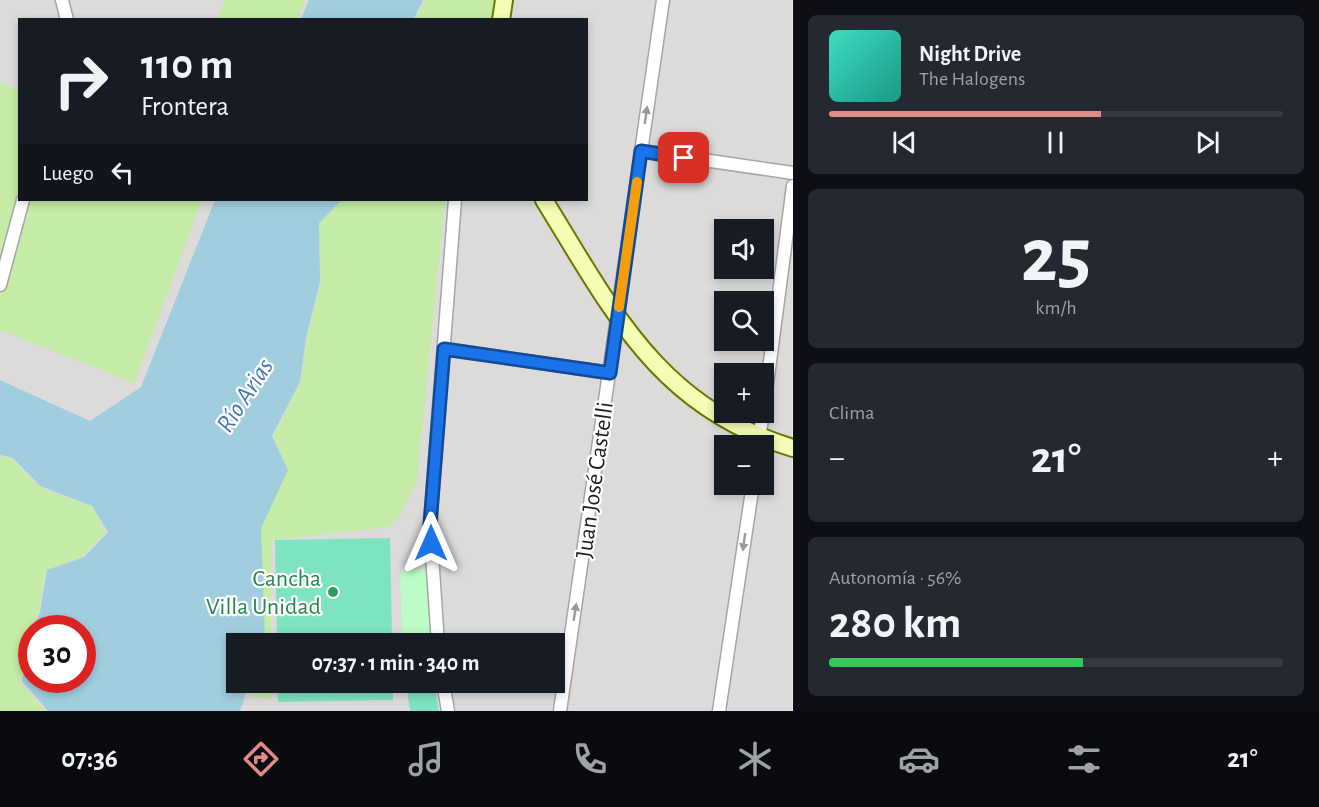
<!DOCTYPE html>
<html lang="es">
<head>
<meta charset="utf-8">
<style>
  :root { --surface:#171b24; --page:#242831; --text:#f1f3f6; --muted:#9ea1a6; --line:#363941; --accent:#e08b87 }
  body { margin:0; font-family:"Alegreya Sans",sans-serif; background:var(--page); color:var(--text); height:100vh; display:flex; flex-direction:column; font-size:22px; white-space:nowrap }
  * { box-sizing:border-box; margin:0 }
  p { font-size:20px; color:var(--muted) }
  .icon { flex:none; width:33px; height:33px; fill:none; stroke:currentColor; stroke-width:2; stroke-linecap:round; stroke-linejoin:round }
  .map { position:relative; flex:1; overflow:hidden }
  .details { display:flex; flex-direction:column; gap:15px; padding:15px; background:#0d0f14; width:526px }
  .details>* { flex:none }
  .top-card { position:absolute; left:18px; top:18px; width:570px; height:183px; border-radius:0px; box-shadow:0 3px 9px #0003; background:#171b24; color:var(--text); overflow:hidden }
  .tools { position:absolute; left:714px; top:219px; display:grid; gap:12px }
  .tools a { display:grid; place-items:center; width:60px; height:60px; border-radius:0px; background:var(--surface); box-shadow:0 3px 9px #0003; font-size:30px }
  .speed { position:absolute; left:18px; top:615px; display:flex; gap:12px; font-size:30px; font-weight:700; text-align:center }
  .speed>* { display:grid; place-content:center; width:78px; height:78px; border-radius:50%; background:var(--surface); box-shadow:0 3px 9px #0003; line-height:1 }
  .speed .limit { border:9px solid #d22; background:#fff; color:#111 }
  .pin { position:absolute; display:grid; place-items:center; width:51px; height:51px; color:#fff; margin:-26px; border-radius:12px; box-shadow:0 3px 9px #0006 }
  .me { position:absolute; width:66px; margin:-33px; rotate:0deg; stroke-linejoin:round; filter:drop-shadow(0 0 4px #0008) }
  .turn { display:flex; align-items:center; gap:21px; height:126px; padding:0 24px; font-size:27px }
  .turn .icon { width:78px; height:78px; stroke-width:2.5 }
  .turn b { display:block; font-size:42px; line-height:51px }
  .then { display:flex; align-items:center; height:57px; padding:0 24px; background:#0003; gap:12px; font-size:22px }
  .big { font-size:45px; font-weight:600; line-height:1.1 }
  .details .tile { flex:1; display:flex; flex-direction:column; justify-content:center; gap:9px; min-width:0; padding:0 21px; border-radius:9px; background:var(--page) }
  .details .dial { align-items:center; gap:0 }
  .dial b { font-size:78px; line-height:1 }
  .song { display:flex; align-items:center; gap:18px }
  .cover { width:72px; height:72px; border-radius:9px; background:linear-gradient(135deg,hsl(170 70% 55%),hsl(170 70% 35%)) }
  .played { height:6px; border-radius:3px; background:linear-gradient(90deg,var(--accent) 60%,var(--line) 60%) }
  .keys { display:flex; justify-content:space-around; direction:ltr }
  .heat { display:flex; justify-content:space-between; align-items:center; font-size:33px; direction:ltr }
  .charge { height:9px; border-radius:4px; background:linear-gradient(90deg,#34c759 56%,var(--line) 0) }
  .trip { position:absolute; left:226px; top:633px; width:339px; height:60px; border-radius:0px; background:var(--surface); box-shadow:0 3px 9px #0003; font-weight:600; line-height:60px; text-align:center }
  .tab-bar { display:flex; height:96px; justify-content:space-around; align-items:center; background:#090b0e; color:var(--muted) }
  .tab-bar .icon { width:42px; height:42px }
  .tab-bar .current { color:var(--accent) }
  .tab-bar b { font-size:27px; color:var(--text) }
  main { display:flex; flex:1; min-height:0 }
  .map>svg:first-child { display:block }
  .residential { fill:#dcdbda; fill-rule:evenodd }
  .grass { fill:#c5eca6 }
  .park { fill:#bdfcc6 }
  .pitch { fill:#7de3c0 }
  .water { fill:#a1cedf }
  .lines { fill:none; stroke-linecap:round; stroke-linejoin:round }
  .street-casing { stroke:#a5a5a5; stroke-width:15 }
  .secondary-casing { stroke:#667900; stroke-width:20 }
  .street { stroke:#fff; stroke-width:12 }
  .secondary { stroke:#f5fcb4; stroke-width:16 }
  .oneway { fill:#9a9a9a }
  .route-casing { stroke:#114b97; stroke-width:15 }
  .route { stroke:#1a73e8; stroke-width:10 }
  .slow { stroke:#f59e0b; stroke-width:10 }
  .leisure-dot { fill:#2e9e5b; stroke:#fff; stroke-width:2 }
  .labels { text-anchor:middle; stroke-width:4.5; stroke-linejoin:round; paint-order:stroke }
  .street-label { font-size:24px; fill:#1e1e1e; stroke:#fff }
  .leisure-label { font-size:24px; fill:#27864d; stroke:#fff; text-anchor:end }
  .water-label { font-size:26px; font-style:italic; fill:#4576b2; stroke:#fff }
</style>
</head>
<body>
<main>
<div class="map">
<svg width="793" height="711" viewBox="0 0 793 711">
  <rect width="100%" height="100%" fill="#efece3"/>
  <!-- residential -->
  <path class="residential" d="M0 0H792V711H0V318L175 200H586V20H20L19 98 0 89ZM724 230H764V268H724ZM724 302H764V340H724ZM724 374H764V412H724ZM724 446H764V484H724ZM32 628H82V680H32ZM237 644H555V682H237Z"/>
  <!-- grass -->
  <g class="grass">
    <polygon points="226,0 305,0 297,19 216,19"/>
    <polygon points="425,0 495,0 492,19 415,19"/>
    <polygon points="0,82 19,91 20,200 202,200 134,383 0,330"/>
    <polygon points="342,200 445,200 417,480 398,518 388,527 271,540 271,643 264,643 261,528 288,470 273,437 301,382 307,338 321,282 319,223"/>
    <polygon points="0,456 12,459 39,487 92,507 106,532 83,556 46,570 39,611 29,633 20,682 45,711 0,711"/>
    <polygon points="250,683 271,683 271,701 246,693"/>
  </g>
  <!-- park -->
  <polygon class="park" points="424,569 429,594 430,643 403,643 400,585 402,570"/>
  <!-- pitch -->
  <g class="pitch">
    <polygon points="390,538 392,643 277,643 275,540"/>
    <polygon points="277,683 393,683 393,700 278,702"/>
    <polygon points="406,683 434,683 439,711 410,711"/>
  </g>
  <!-- water -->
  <g class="water">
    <polygon points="309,0 423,0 414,19 301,19"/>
    <polygon points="215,200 342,200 319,223 320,282 306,338 300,382 272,436 288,470 261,528 265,639 264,643 237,644 237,682 249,683 240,711 48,711 22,681 30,634 31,631 32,680 82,680 82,628 33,628 40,612 47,570 84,557 108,532 92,506 40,486 13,458 0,455 0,380 90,421 141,387"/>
  </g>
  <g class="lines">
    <defs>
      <g id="street">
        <polyline points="62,0 67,20"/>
        <polyline points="641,151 793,173"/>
        <polyline points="0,285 23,200"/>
        <polyline points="444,349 610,373"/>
        <polyline points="764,407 793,186"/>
        <polyline points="758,446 763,412"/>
        <polyline points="438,644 430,525 455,200"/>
        <polyline points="443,682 448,711"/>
        <polyline points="560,711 663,0"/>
        <polyline points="719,711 753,484"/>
      </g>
      <g id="secondary">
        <polyline points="501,20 504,0"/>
        <path d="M544 200C612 310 659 408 793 448"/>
      </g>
    </defs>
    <!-- street casing -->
    <use href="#street" class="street-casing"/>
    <!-- secondary casing -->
    <use href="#secondary" class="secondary-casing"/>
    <!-- street -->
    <use href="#street" class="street"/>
    <!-- secondary -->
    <use href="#secondary" class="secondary"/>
  </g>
  <!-- one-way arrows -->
  <defs><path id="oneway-solid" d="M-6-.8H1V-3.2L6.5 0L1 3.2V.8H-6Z" transform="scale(1.5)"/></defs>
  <g class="oneway">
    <use href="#oneway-solid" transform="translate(646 115) rotate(-82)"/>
    <use href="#oneway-solid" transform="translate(744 542) rotate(98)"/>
    <use href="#oneway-solid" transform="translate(575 612) rotate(-81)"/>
  </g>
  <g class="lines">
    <defs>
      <polyline id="route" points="431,543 430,525 444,349 610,373 641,151 684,158"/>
    </defs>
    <!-- route casing -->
    <use href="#route" class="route-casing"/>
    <!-- route -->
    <use href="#route" class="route"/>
    <!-- slow -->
    <polyline class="slow" points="619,307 637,182"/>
  </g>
  <!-- markers -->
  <circle class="leisure-dot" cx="333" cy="592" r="6"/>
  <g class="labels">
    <!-- street labels -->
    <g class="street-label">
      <text transform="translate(594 480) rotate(-82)" y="8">Juan José Castelli</text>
    </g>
    <!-- leisure labels -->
    <g class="leisure-label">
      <text x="321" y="586">Cancha<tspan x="321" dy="28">Villa Unidad</tspan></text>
    </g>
    <!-- water labels -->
    <g class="water-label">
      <text transform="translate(244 395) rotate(-57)" y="9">Río Arias</text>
    </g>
  </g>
</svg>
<div class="tools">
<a><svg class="icon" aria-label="sound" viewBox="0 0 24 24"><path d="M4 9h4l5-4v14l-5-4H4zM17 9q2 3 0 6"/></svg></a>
<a><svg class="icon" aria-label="search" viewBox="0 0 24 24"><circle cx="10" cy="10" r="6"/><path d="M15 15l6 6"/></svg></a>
<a>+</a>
<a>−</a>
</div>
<div class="speed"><div class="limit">30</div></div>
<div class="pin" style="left:684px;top:158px;background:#d93025"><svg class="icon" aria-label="arrive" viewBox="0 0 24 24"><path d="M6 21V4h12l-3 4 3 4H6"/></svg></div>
<svg class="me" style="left:431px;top:543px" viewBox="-20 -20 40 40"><path d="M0-17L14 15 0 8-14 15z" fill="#1a73e8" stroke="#fff" stroke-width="4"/></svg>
<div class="trip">07:37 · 1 min · 340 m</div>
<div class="top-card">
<div class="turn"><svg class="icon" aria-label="right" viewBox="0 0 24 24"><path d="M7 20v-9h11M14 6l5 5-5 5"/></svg><div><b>110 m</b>Frontera</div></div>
<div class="then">Luego<svg class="icon" aria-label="left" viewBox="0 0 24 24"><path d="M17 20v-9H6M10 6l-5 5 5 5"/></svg></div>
</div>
</div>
<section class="details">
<div class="tile">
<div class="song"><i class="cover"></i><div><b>Night Drive</b><p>The Halogens</p></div></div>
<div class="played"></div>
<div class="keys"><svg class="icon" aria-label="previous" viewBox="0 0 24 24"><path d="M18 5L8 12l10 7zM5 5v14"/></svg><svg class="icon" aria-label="pause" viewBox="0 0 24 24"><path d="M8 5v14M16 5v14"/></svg><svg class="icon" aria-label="next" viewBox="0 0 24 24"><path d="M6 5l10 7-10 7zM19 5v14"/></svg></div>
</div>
<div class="tile dial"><b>25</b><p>km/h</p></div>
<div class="tile"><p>Clima</p>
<div class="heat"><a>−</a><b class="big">21°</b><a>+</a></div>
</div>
<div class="tile"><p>Autonomía · 56%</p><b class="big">280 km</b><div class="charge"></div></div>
</section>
</main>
<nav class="tab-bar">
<b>07:36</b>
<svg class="icon current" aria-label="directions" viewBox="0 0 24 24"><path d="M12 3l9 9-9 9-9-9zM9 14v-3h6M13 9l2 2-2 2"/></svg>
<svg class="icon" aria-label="music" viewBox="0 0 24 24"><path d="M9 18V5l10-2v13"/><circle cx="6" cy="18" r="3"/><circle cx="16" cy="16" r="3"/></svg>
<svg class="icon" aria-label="phone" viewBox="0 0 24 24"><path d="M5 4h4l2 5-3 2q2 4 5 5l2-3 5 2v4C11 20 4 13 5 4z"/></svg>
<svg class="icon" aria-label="climate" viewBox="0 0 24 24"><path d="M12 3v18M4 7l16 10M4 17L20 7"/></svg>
<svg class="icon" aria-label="car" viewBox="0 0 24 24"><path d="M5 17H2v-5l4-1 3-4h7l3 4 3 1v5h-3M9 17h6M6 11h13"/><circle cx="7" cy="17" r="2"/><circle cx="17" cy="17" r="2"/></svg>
<svg class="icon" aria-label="filters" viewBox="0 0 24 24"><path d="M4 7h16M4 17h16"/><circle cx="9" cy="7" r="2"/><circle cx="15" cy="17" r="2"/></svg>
<b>21°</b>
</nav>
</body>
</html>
